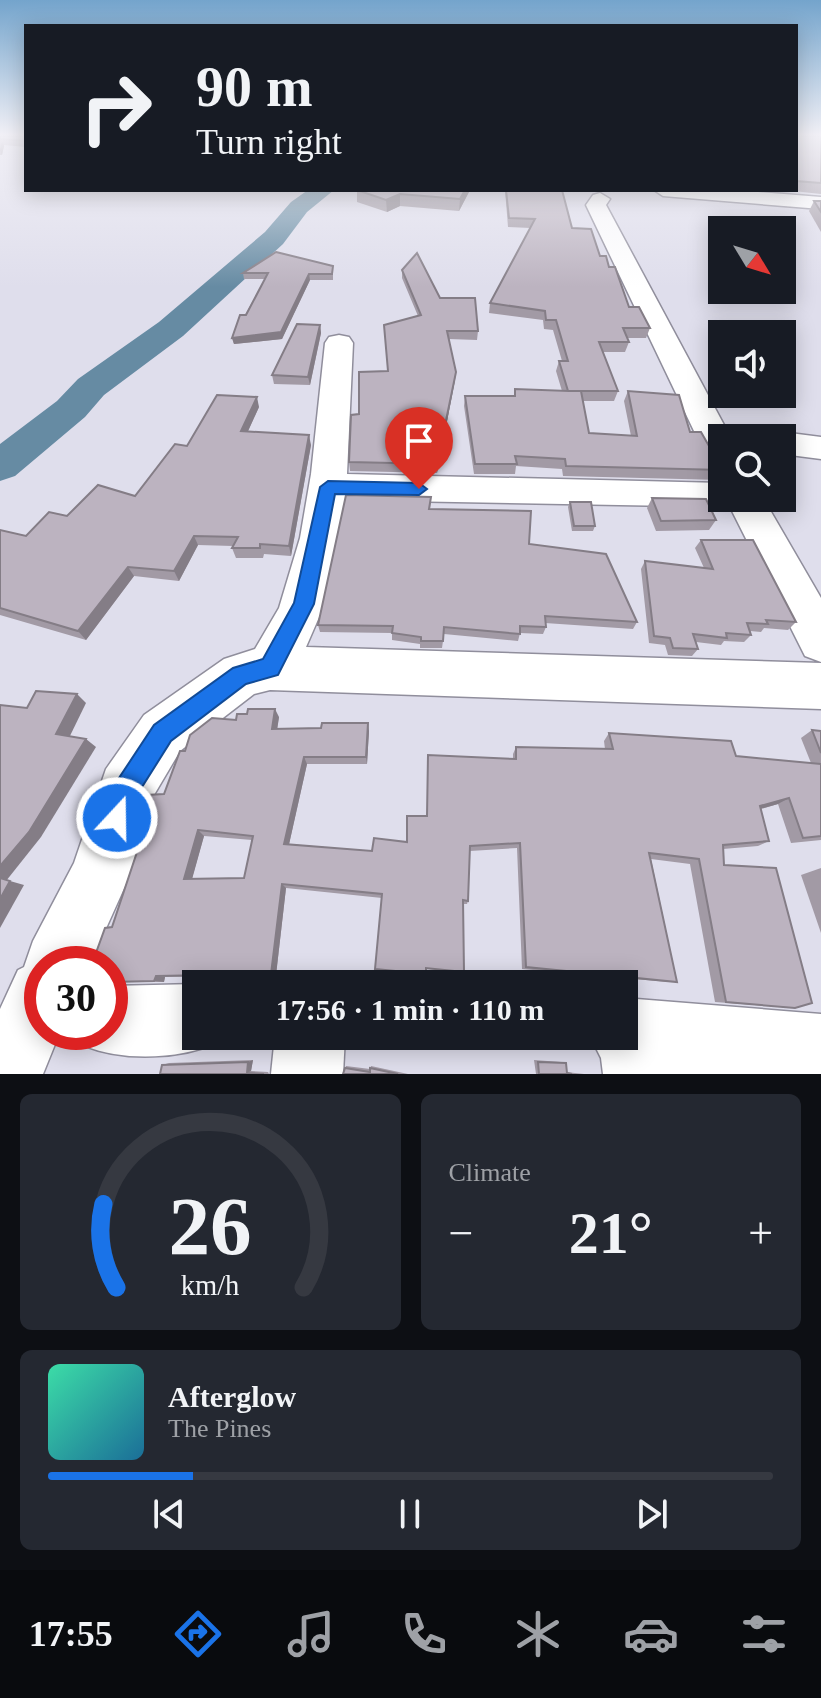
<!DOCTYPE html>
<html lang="en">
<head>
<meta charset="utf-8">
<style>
  :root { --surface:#171b24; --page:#242831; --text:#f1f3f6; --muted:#9ea1a6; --line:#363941; --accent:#1a73e8 }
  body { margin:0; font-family:"Times New Roman",serif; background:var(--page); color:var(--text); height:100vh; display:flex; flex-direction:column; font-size:30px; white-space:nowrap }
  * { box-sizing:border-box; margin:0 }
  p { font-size:26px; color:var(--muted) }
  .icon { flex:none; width:44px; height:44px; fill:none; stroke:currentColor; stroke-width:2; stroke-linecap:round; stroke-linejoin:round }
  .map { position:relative; height:1074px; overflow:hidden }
  .panel { display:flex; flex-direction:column; gap:20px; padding:20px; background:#0d0f14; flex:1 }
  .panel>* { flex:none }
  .top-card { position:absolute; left:24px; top:24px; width:774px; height:168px; border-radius:0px; box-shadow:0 4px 20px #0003; background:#171b24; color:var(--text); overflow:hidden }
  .needle { width:52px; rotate:128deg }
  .controls { position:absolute; left:708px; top:216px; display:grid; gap:16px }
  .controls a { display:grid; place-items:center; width:88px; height:88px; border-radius:0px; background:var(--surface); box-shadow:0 4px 20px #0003; font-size:40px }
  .speed { position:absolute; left:24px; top:946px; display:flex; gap:16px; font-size:40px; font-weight:700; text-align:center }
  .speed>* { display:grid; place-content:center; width:104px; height:104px; border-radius:50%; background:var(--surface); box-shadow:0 4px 20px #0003; line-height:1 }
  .speed .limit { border:12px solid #d22; background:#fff; color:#111 }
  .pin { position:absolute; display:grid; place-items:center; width:68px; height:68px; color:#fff; margin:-82px -34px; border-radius:50% 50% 50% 0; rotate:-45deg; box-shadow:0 0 8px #0007 }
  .pin .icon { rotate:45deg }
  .me { position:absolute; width:88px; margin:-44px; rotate:21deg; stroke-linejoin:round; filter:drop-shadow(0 0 6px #0008) }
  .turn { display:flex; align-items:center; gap:28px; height:168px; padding:0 40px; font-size:36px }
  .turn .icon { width:104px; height:104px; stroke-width:2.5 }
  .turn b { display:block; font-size:56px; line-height:68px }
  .big { font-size:60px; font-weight:600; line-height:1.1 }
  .panel .widget { flex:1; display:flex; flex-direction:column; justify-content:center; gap:12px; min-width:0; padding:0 28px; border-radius:12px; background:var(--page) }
  .panel .dial { align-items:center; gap:0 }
  .dial svg { height:208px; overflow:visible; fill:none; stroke:var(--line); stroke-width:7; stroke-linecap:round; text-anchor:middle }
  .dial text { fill:var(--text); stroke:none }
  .song { display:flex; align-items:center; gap:24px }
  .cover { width:96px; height:96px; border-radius:12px; background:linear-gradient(135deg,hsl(160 70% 55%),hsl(200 70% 35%)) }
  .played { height:8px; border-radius:4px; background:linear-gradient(90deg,var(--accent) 20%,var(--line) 20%) }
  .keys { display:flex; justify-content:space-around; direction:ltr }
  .heat { display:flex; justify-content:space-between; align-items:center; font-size:44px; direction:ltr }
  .panel .tiles { flex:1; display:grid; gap:20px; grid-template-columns:1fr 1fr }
  .widget:last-child { grid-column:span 2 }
  .trip { position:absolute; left:182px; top:970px; width:456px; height:80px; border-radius:0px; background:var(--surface); box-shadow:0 4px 20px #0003; font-weight:600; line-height:80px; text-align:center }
  .dock { display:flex; height:128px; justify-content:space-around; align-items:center; background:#090b0e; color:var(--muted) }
  .dock .icon { width:56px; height:56px }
  .dock .active { color:var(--accent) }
  .dock b { font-size:36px; color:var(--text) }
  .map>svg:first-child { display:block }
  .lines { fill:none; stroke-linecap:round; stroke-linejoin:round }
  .river { fill:#668ba3; fill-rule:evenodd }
  .minor-casing { stroke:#908e9c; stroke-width:3 }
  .minor { fill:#fff; fill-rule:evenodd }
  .wall { fill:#a29aa5; fill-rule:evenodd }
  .shaded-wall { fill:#847d86 }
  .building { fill:#bcb3c0; stroke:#847d86; stroke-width:2; fill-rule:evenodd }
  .route { fill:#1a73e8; stroke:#114b97; stroke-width:2 }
</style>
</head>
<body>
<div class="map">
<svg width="821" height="1074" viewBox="0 0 821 1074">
  <rect width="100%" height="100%" fill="#dfdeec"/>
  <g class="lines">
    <!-- river -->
    <polygon class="river" points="308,190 334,190 307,212 283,244 183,336 104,395 85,417 15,476 0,481 0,444 57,401 78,379 159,322 265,232 291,202"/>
    <defs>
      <g id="minor">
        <polygon points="654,190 734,190 821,197 821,209 663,196"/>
        <polygon points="600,193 610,199 606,205 731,438 722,438 722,466 710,462 705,454 586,205 593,195"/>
        <polygon points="339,335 349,337 353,343 347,474 722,483 722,498 763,498 821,598 821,662 805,656 730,507 345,500 326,601 306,647 821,663 821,709 270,690 254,694 180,751 151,800 130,875 90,964 42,964 42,1032 60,1032 43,1074 0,1074 0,1009 18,970 24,967 33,941 74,863 106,769 144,715 224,659 255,649 279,608 300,538 311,474 325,343 329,337"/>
        <polygon points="782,432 821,437 821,459 782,454 782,438 768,438"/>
        <path d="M197 984 196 1036H223L220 1042C181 1059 125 1062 85 1046L80 1032H110V986Z"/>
        <polygon points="624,998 821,1014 821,1074 603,1074 601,1058 590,1036 624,1036"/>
        <polygon points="275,1036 345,1036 343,1074 271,1074"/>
      </g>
    </defs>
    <!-- minor casing -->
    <use href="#minor" class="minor-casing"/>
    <!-- minor -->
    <use href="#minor" class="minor"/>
  </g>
  <!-- wall -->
  <g class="wall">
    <polygon points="0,136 26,136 26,147 4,145 2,155 0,155"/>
    <polygon points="796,136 821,136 821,194 784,190 796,190"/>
    <polygon points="357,190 470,190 459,211 400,206 387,212 357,202"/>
    <polygon points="505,190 562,190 572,228 609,267 629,307 650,328 646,338 627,338 629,342 625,352 603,352 618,391 614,401 583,401 589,433 631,436 624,401 628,391 690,432 713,453 722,464 721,480 563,476 562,469 516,466 515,474 474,474 464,406 465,396 514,396 515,389 562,391 556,371 559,361 562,361 553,330 544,329 543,320 489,313 490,303 531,228 508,227"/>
    <polygon points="814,201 821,201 821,232 809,211"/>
    <polygon points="333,266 333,280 310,280 282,339 234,344 232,338 265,279 244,279 243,273"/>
    <polygon points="402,270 440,298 478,331 477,340 449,339 455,380 437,473 350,471 349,462 359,414 387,371 418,316 402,278"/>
    <polygon points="320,325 321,333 310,385 274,384 272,375"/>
    <polygon points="259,407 248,431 311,445 291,556 264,554 263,558 236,558 232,548 233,546 198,545 179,581 134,576 86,640 0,615 0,530 26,536 67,516 135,496 187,446"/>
    <polygon points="431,497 430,509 529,544 637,622 633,629 545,623 546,627 543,634 520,633 518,641 444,634 442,648 420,648 420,644 392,640 392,633 320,632 318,625"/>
    <polygon points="652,498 716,520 709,530 656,531 647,508"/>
    <polygon points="570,502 595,526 593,531 572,531 568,507"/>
    <polygon points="701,540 796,622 788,630 764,628 761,632 750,631 751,635 744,642 724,641 721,645 696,642 698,649 692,656 668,655 665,645 649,643 641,569 645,561 704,568 695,548"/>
    <path d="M279 717 277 729 369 731 367 764H307L289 844 372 851 407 842 426 816 513 759V754L516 747 605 749 604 741 609 733 736 756 811 763 801 738 812 730 821 731V840L791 843 778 804 761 809 769 841 758 846 723 849 724 865 795 1008 715 1002 690 864 651 859 677 982H668L522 969 517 848 470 851 468 901 467 904H463L464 972 462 973 426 969 425 975 376 970 375 969 382 898 286 888 276 975 165 977 164 982H110L112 968V927L142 838 135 834 164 794 185 751 236 720ZM204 836 252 840 244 878H192Z"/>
    <polygon points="821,868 821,933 801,875"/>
    <polygon points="253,1060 251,1071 268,1072 269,1074 160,1074 162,1065 169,1063"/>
    <polygon points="534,1060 561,1062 566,1063 566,1072 584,1074 536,1074"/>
    <polygon points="346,1066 370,1069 371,1066 408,1074 343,1074"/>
  </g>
  <!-- shaded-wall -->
  <g class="shaded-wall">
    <polygon points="2,141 4,146 2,155 0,150"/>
    <polygon points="465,190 470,190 459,211 460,199"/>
    <polygon points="400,194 400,206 387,212 386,200"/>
    <polygon points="309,274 310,280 282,339 234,344 232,338"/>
    <polygon points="320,325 321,333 310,385 308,377"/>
    <polygon points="456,372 455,380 437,473 437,464"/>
    <polygon points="257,397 259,407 244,440 241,431"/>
    <polygon points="309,435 311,445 291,556 289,546"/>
    <polygon points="194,536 198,545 179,581 174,571"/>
    <polygon points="128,567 134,576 86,640 78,631"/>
    <polygon points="77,694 86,703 67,742 56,734"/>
    <polygon points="275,709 279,717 276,737 272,729"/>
    <polygon points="368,723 369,731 367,764 366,757"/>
    <polygon points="86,739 96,747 41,837 6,881 0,879 0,866"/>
    <polygon points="304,757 307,764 288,849 284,844"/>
    <polygon points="789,798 778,804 749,812 760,806"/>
    <polygon points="198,830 204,836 191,883 184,879"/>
    <polygon points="10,881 24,885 0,928 0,899"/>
    <polygon points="282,884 286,888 276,975 271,974"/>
    <polygon points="156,976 165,977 164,982 154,981"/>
    <polygon points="253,1060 251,1071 247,1073 248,1062"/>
  </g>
  <!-- building -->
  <g class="building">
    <polygon points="0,136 26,136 26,141 0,139"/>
    <polygon points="796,136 821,136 821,183 796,181"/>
    <polygon points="357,190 465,190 460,199 400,194 386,200"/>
    <polygon points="506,190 562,190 572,228 591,229 600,256 606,256 609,267 615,267 629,307 639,307 650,328 623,328 629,342 599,342 618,391 568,391 581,391 589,433 637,436 628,391 679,395 690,432 701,432 713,453 722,464 722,470 566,466 565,459 515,456 517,464 475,464 465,396 515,396 515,389 568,391 559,361 568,361 556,320 546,320 545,311 490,303 535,219 509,218"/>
    <polygon points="814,201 821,201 821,212"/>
    <polygon points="276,252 333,266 332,274 309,274 281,332 232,338 240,315 246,315 268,273 243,273"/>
    <polygon points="417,253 440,298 475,298 478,331 447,331 456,372 437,464 349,462 351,415 359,414 359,372 388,371 384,325 421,315 402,270"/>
    <polygon points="297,324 320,325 308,377 272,375"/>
    <polygon points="217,395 257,397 241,431 309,435 289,546 260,544 260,548 232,548 238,537 194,536 174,571 128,567 78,631 0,608 0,530 26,536 49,512 67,516 98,485 135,496 175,444 187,446"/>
    <polygon points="346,495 431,497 429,509 531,511 529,544 606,554 637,622 545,616 546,627 520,626 520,634 444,627 443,641 421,641 421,637 392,633 393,626 318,625"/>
    <polygon points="652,498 706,499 716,520 661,521"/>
    <polygon points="570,502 591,502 595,526 574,526"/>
    <polygon points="701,540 753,540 796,622 766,620 768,624 747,623 751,635 726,633 727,638 693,634 698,649 673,648 670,638 654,636 645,561 713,569"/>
    <polygon points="36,691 77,694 56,734 86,739 29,832 0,866 0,705 27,708"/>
    <path d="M248 709H275L272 729 321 728 322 723H368L366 757H304L284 844 372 851 374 838 407 842V816H427L428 755 516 759V747L613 749 609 733 731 741 736 756 821 764V836L803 838 789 798 760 806 769 841 723 845 724 865 776 868 812 1003 795 1008 726 1002 699 859 649 853 677 982 526 967 520 843 470 846 468 901 463 900 464 972 426 968V974L375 969 382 894 282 884 271 974 156 976 154 981 110 982V975L112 967H110V964H92L105 928 112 927 143 834H135L146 795 164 794 180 751H185L190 735 212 718 236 720 237 714H247ZM198 830 253 836 244 878 184 879Z"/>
    <polygon points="812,730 821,731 821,753"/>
    <polygon points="0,878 10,881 0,899"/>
    <polygon points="248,1062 247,1073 264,1074 160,1074 162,1065"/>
    <polygon points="538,1062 566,1063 567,1073 572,1074 539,1074"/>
    <polygon points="345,1068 370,1072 370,1068 398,1074 343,1074"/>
  </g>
  <!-- sky -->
  <linearGradient id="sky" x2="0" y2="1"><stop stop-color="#74a4cc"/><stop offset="0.47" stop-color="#f1f0f6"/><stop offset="1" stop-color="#f1f0f6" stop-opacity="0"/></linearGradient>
  <rect width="821" height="287" fill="url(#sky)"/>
  <!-- route -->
  <polygon class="route" points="328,481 419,483 427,489 419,495 335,494 314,604 278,675 246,684 171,741 137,795 126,827 117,831 108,827 104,818 117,781 154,725 233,668 263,659 294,603 320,487"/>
</svg>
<div class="controls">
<a><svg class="needle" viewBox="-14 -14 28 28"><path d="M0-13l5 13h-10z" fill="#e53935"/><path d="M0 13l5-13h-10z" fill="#9ea1a6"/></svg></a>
<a><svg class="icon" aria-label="sound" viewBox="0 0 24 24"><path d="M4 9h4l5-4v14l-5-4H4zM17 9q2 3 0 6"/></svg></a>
<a><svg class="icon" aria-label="search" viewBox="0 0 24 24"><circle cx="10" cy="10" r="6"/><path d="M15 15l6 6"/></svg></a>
</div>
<div class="speed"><div class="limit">30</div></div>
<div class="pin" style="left:419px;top:489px;background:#d93025"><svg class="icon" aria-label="arrive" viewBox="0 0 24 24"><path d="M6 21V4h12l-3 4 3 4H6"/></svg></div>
<svg class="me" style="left:117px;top:818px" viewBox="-20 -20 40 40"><circle r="17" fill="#1a73e8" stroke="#fff" stroke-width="3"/><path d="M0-11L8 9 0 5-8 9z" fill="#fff"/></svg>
<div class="trip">17:56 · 1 min · 110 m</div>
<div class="top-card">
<div class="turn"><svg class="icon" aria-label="right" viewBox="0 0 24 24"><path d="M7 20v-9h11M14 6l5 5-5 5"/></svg><div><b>90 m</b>Turn right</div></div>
</div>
</div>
<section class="panel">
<div class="tiles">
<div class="widget dial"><svg viewBox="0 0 100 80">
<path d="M14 69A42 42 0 1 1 86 69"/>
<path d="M14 69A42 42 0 0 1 9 37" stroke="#1a73e8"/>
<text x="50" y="56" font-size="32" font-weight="700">26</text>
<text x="50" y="72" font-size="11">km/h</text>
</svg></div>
<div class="widget"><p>Climate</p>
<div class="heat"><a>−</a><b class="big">21°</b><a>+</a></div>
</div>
<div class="widget">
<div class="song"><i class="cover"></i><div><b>Afterglow</b><p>The Pines</p></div></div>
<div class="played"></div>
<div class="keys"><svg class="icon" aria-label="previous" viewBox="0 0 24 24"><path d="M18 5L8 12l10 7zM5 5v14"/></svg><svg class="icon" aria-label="pause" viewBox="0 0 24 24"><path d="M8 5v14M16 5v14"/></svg><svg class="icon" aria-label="next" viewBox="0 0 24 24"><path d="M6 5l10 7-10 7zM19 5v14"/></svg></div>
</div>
</div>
</section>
<nav class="dock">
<b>17:55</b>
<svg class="icon active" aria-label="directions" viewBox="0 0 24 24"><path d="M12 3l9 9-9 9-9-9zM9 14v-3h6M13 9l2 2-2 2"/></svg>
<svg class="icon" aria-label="music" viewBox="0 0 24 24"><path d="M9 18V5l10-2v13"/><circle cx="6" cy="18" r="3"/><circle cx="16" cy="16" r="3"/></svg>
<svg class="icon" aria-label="phone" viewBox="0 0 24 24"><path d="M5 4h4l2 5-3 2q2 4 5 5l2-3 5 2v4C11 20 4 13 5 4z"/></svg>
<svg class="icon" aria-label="climate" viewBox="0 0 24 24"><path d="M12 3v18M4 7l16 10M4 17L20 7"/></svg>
<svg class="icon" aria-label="car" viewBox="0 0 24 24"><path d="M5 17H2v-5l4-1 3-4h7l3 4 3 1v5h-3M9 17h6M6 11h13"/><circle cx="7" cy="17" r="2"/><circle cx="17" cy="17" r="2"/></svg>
<svg class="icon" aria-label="filters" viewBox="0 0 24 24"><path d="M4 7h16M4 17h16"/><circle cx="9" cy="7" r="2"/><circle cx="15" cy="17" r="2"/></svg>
</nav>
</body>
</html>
